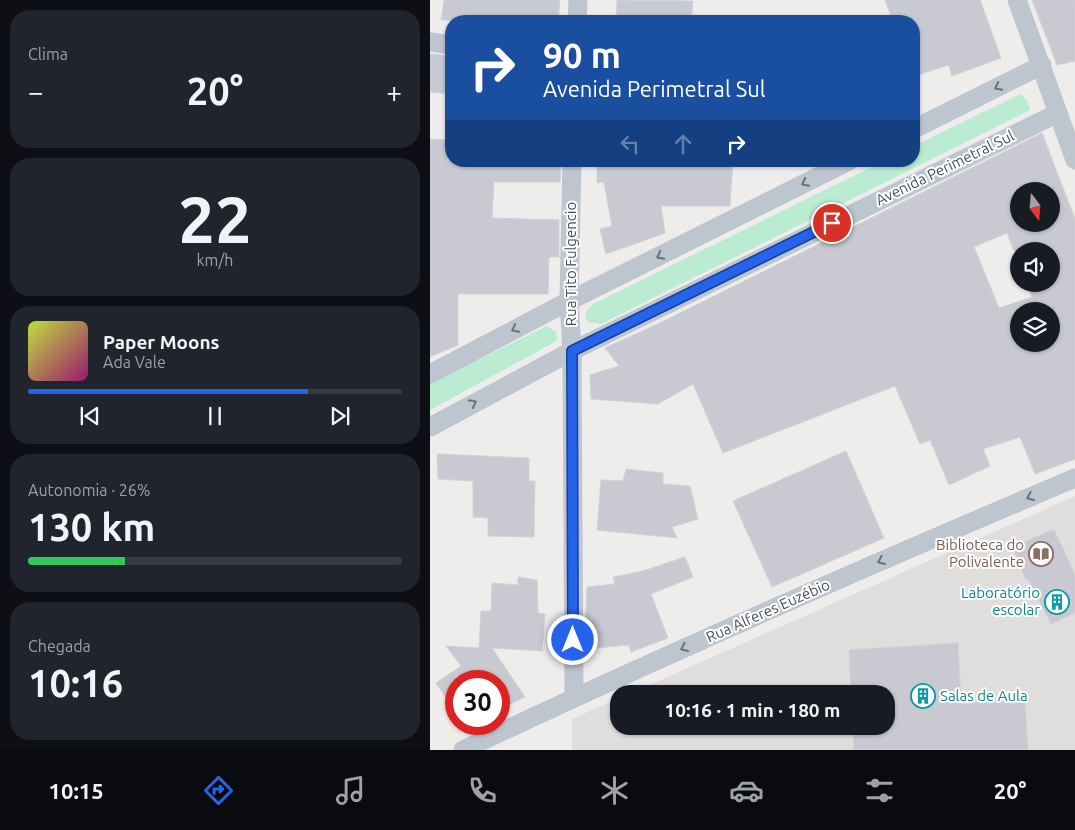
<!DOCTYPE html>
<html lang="pt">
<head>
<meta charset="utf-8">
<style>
  :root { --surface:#171b24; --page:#20242c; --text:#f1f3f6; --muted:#9ea1a6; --line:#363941; --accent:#2563eb }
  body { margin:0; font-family:Ubuntu,sans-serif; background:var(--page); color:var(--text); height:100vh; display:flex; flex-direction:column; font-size:19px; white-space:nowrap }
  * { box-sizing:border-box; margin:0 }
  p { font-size:16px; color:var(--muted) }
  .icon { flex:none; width:28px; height:28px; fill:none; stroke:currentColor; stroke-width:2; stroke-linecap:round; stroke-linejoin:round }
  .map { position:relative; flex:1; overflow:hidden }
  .details { display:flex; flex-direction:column; gap:10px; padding:10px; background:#0d0f14; width:430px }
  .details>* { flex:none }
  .guide { position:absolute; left:15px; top:15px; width:475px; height:152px; border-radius:20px; box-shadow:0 1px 4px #0004; background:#1a4fa0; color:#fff; overflow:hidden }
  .needle { width:32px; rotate:164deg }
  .fabs { position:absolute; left:580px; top:182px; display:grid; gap:10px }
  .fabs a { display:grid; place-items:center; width:50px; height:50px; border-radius:50%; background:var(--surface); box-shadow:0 1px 4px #0004; font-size:25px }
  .speed { position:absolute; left:15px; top:670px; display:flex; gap:10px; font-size:25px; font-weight:700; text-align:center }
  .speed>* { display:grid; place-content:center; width:65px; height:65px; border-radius:50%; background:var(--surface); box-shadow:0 1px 4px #0004; line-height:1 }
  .speed .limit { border:8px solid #d22; background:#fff; color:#111 }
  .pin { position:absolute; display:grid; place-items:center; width:42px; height:42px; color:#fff; margin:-21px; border:2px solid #fff; border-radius:50%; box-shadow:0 1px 5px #0007 }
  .me { position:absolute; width:55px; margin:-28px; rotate:0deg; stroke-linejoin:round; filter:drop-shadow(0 0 4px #0008) }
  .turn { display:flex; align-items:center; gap:18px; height:105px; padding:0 15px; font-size:22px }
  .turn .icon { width:65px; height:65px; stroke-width:2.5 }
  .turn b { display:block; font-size:35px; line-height:42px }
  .lanes { display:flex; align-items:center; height:48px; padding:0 15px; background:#0003; justify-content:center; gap:25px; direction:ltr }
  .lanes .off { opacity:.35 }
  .big { font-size:38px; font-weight:600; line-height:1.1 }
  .details .widget { flex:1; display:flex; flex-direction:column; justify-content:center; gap:8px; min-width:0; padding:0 18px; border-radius:20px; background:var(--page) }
  .details .dial { align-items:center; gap:0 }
  .dial b { font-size:65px; line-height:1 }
  .song { display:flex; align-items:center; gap:15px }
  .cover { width:60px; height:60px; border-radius:8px; background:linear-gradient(135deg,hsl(70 70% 55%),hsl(320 70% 35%)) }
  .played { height:5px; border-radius:2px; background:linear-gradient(90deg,var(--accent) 75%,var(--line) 75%) }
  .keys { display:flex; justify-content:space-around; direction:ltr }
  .heat { display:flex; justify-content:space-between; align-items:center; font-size:28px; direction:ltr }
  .charge { height:8px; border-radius:4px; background:linear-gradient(90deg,#34c759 26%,var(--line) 0) }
  .trip { position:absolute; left:180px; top:685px; width:285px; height:50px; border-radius:20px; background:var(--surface); box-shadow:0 1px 4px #0004; font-weight:600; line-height:50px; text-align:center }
  .menu { display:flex; height:80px; justify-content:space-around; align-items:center; background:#090b0e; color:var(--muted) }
  .menu .icon { width:35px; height:35px }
  .menu .selected { color:var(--accent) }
  .menu b { font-size:22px; color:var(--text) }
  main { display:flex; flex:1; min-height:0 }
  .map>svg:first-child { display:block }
  .education { fill:#e0dddd }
  .green { fill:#bbecd2 }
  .building { fill:#c9cad1; stroke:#d0d2d8; fill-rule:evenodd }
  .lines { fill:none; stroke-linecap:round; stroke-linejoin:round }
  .minor { stroke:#bdc5ce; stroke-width:19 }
  .oneway { stroke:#69727b }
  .route-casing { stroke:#184099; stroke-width:12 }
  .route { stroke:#2563eb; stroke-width:9 }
  .labels { text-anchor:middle; stroke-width:4; stroke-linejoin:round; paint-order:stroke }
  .street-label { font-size:15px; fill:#454e58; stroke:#fff }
  .education-label { font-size:15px; fill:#785e54; stroke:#fff; text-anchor:end }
  .culture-label { font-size:15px; fill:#0d838f; stroke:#fff; text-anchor:end }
</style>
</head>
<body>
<main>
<section class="details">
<div class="widget"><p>Clima</p>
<div class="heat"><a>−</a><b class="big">20°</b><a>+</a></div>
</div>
<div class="widget dial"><b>22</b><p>km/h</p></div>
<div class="widget">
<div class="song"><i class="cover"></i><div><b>Paper Moons</b><p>Ada Vale</p></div></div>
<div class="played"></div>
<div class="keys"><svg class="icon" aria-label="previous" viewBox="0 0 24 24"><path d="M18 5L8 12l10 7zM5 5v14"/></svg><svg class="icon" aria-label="pause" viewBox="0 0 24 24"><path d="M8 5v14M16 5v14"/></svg><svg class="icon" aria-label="next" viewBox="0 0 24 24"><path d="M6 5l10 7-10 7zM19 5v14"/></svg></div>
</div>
<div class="widget"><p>Autonomia · 26%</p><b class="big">130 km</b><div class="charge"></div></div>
<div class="widget"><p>Chegada</p><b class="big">10:16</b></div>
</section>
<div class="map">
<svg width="645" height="750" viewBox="0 0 645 750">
  <rect width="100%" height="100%" fill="#efecec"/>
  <!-- education -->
  <polygon class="education" points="645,496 645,750 142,750 142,719 189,698 189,726 456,726 456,694 199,694"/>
  <!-- green -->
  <g class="green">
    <polygon points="590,94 597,100 600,110 171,324 157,322 155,313 163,304 454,161 484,161 484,146"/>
    <polygon points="117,326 126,332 127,341 0,410 0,383"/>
  </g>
  <!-- building -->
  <g class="building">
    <polygon points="14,0 130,0 128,21 11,20"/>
    <polygon points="187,0 263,1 261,21 186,21"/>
    <polygon points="455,0 550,0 571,58 522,76 519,65 484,76 484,21 463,21"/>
    <polygon points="602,0 645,0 645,61 627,65"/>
    <polygon points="0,54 21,56 21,94 0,92"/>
    <path d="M612 133 645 219V459L605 474 590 437 553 449 560 466 519 485 500 440 490 444 465 386 293 453 263 384 228 404 161 399 160 375 189 366 175 348 236 320ZM589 191H621V224H589ZM577 233 584 251H621V284H597L602 297 569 308 544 247ZM589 311H621V344H589Z"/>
    <polygon points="0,139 21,140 21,161 131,161 130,182 64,182 62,218 129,220 129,257 119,257 118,294 28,294 28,345 0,357"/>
    <polygon points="167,161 303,161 300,206 231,206 235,233 176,254 170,229 182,226 174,182 167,183"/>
    <polygon points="416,451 454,538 342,587 303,501"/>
    <polygon points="7,454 99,458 99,481 105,481 104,537 58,536 58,518 43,517 43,481 8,479"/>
    <polygon points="196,469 233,473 233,484 260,486 268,519 242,527 247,538 167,530 171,480 193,481"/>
    <polygon points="624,529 645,575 645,613 621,624 598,579 596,580 583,547"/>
    <polygon points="255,557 263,577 221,594 238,638 201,652 199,645 155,649 157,587 185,584 183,577 213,571"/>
    <polygon points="88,577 107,580 108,613 115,614 112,651 62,648 95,697 69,709 69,681 26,681 26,712 6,683 31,666 16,646 49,648 51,611 61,611 62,583 88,585"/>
    <polygon points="528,643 531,704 595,699 598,750 424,750 423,726 456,726 456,694 421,694 419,650"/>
  </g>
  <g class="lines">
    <!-- minor -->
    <g class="minor">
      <polyline points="587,0 645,160"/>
      <polyline points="147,21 148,0"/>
      <polyline points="0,42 21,45"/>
      <polyline points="484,129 612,65"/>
      <polyline points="142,161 139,301 142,351 144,697"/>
      <polyline points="0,374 139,301 419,161"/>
      <polyline points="0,427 142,351 628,113"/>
      <path d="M33 750C235 654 440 565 645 478"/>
    </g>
  </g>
  <!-- one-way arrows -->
  <defs><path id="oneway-chevron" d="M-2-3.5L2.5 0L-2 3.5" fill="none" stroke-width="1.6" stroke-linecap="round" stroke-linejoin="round" transform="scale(1.25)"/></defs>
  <g class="oneway">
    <use href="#oneway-chevron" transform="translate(568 87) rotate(153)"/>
    <use href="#oneway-chevron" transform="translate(375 183) rotate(153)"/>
    <use href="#oneway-chevron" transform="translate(230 256) rotate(153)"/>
    <use href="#oneway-chevron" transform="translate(85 329) rotate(152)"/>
    <use href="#oneway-chevron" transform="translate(43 403) rotate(-28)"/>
    <use href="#oneway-chevron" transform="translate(600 497) rotate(157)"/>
    <use href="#oneway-chevron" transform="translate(451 561) rotate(156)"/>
    <use href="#oneway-chevron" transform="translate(254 648) rotate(156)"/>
  </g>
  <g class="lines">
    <defs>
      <polyline id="route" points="143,640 142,351 402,223"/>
    </defs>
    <!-- route casing -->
    <use href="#route" class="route-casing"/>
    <!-- route -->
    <use href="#route" class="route"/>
  </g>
  <!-- icons -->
  <defs>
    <symbol id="library-ring" viewBox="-11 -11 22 22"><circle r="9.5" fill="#fff" stroke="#8d6e63" stroke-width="1.5"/><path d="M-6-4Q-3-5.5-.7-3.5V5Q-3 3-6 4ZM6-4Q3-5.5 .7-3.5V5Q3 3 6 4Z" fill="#8d6e63"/></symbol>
    <symbol id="building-ring" viewBox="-11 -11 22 22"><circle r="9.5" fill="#fff" stroke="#0f9aa8" stroke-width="1.5"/><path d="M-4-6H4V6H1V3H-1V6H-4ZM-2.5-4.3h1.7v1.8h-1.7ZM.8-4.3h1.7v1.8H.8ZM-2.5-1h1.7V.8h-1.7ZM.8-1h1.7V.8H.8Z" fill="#0f9aa8"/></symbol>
  </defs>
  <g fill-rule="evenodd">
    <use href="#library-ring" x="597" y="540" width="28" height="28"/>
    <use href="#building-ring" x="613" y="588" width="28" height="28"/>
    <use href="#building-ring" x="479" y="682" width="28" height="28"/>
  </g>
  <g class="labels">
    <!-- street labels -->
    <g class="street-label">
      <text transform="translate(515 168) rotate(-26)" y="5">Avenida Perimetral Sul</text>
      <text transform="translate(141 264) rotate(-90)" y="5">Rua Tito Fulgencio</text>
      <text transform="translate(338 611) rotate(-24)" y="5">Rua Alferes Euzébio</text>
    </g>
    <!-- education labels -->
    <g class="education-label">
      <text x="594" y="550">Biblioteca do<tspan x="594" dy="17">Polivalente</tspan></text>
    </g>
    <!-- culture labels -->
    <g class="culture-label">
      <text x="610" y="598">Laboratório<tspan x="610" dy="17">escolar</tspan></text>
      <text x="510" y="701" text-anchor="start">Salas de Aula</text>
    </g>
  </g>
</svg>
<div class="fabs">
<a><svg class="needle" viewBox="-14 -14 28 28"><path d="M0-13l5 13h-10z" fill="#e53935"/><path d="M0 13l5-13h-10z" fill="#9ea1a6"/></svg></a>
<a><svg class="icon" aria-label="sound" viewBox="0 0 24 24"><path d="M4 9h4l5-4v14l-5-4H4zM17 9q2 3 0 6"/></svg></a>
<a><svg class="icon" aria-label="layers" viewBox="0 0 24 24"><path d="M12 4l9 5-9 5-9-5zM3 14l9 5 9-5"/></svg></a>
</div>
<div class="speed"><div class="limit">30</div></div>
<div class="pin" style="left:402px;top:223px;background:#d93025"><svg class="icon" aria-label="arrive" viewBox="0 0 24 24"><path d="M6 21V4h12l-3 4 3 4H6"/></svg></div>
<svg class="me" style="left:143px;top:640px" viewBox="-20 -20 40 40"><circle r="17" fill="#2563eb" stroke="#fff" stroke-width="3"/><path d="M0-11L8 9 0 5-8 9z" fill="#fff"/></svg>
<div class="trip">10:16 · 1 min · 180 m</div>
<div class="guide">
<div class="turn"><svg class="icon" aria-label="right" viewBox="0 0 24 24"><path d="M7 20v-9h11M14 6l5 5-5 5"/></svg><div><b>90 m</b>Avenida Perimetral Sul</div></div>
<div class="lanes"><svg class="icon off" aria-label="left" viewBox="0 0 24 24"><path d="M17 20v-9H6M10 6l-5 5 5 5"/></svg><svg class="icon off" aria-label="ahead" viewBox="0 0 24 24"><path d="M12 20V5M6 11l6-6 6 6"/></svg><svg class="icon" aria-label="right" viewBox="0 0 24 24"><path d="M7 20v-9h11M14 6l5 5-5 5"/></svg></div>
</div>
</div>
</main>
<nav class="menu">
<b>10:15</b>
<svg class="icon selected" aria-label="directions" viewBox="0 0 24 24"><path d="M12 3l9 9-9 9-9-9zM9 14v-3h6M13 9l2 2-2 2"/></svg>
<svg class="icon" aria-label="music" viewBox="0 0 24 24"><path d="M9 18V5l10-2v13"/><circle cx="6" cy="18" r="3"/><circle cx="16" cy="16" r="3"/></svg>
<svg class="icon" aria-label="phone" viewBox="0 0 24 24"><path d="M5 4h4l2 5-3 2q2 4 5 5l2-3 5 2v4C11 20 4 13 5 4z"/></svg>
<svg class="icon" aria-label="climate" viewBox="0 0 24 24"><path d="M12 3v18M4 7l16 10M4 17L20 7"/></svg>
<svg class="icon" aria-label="car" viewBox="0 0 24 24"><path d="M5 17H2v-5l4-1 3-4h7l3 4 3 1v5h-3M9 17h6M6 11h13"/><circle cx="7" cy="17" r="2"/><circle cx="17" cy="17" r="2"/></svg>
<svg class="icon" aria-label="filters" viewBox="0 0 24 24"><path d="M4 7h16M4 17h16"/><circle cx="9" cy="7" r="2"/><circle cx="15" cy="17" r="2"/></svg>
<b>20°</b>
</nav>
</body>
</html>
